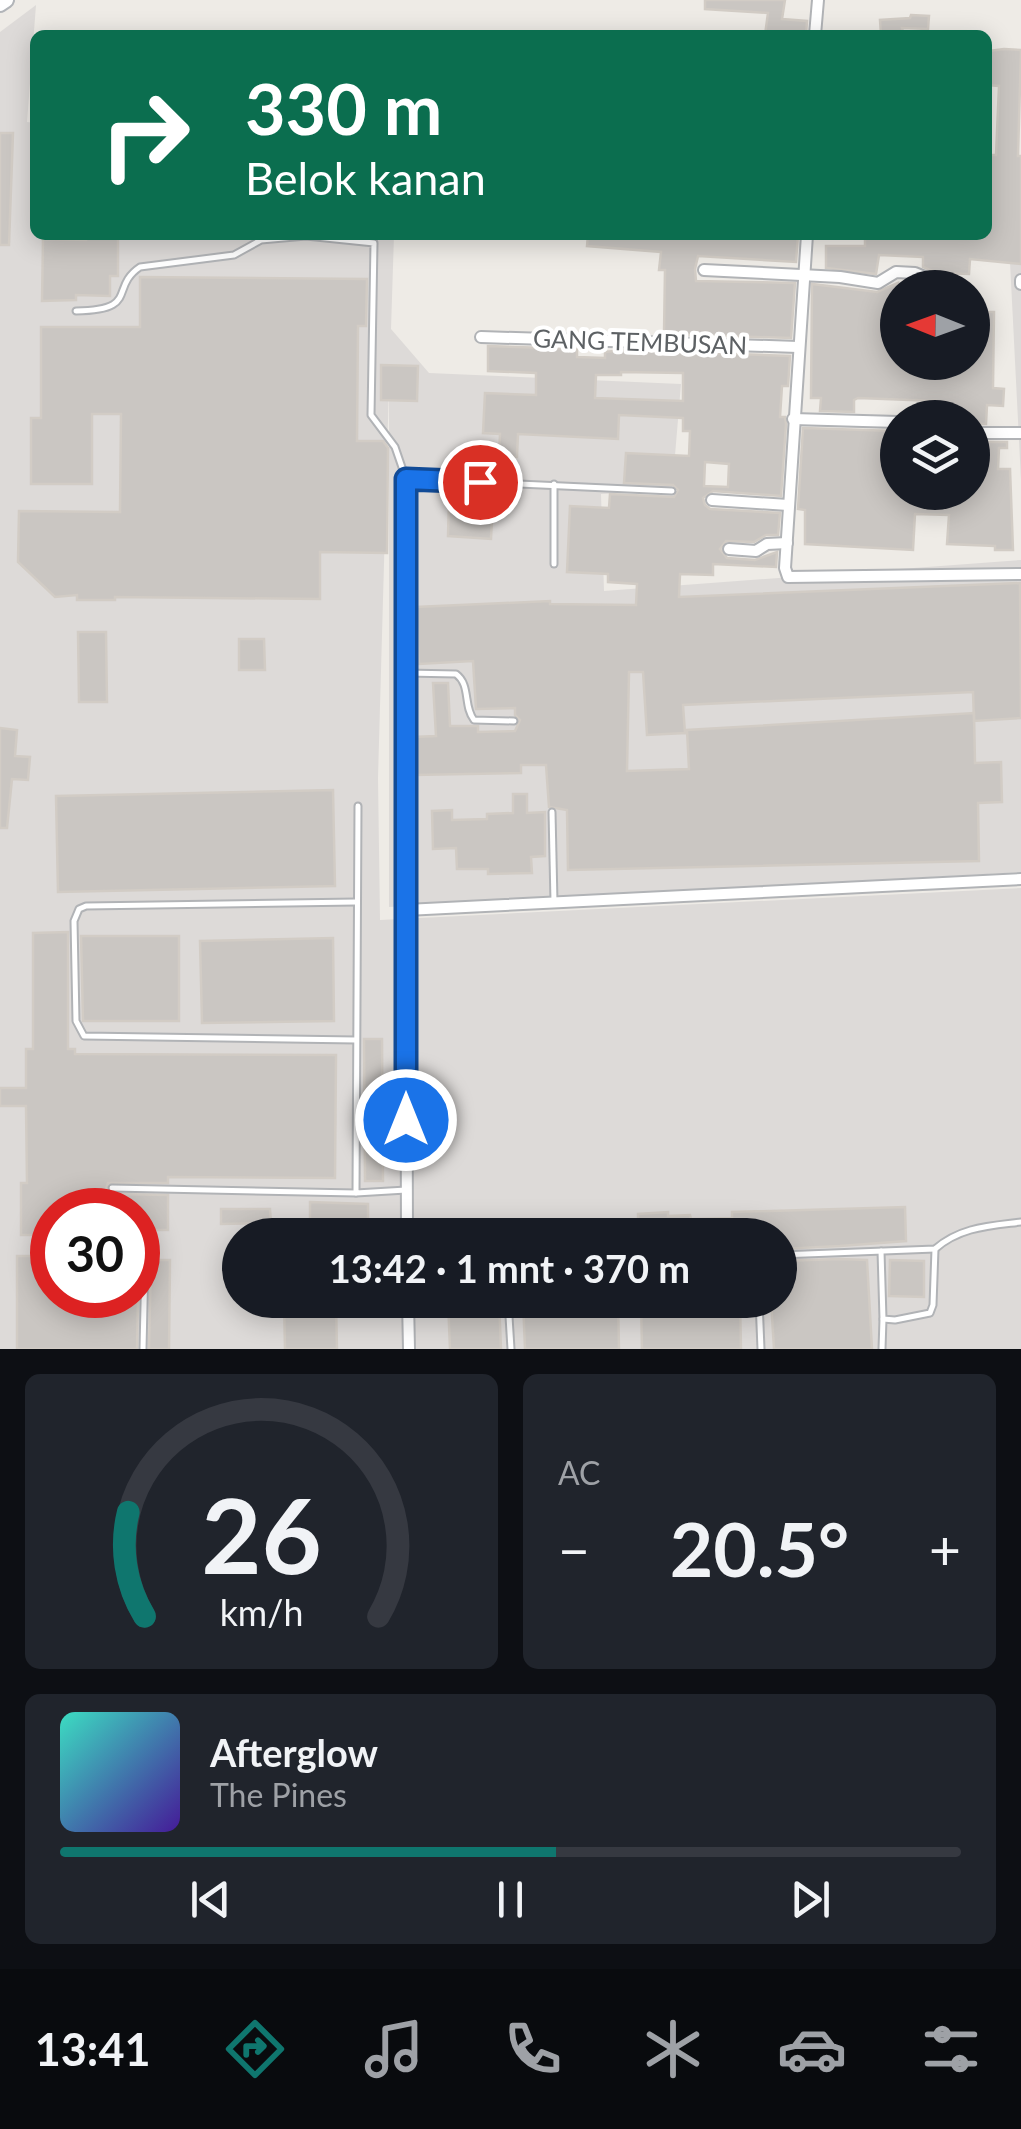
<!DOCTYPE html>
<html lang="id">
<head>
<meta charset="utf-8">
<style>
  :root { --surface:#171b24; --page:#20242c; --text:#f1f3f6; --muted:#9ea1a6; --line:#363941; --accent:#0f766e }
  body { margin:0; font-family:Lato,sans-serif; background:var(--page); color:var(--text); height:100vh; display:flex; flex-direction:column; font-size:38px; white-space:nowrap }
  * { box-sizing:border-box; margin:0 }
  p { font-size:32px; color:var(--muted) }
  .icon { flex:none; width:55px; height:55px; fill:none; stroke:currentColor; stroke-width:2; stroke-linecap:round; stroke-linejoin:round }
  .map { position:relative; height:1349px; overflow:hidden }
  .drawer { display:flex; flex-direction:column; gap:25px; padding:25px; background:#0d0f14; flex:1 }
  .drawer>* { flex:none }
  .hud { position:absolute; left:30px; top:30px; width:962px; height:210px; border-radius:15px; box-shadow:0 5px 25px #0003; background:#0b6e4f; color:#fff; overflow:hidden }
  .needle { width:65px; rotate:271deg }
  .controls { position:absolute; left:880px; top:270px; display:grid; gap:20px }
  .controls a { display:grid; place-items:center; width:110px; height:110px; border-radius:50%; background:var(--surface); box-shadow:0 5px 25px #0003; font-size:50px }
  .speed { position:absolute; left:30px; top:1188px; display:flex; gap:20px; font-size:50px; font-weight:700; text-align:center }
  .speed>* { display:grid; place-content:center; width:130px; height:130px; border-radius:50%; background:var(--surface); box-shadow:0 5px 25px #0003; line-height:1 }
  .speed .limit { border:15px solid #d22; background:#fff; color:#111 }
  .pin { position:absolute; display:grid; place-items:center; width:85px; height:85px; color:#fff; margin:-42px; border:5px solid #fff; border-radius:50%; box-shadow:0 2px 10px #0007 }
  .me { position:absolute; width:110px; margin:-55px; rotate:0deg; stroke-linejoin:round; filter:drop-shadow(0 0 8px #0008) }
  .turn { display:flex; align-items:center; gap:35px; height:210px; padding:0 50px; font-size:45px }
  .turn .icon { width:130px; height:130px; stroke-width:2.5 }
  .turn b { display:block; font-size:70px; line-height:85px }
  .big { font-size:75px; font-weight:700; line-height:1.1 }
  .drawer .card { flex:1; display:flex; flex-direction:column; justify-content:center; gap:15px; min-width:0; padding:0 35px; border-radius:15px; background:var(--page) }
  .drawer .dial { align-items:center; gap:0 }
  .dial svg { height:260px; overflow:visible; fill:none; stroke:var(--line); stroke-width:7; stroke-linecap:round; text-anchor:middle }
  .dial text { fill:var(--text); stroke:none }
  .song { display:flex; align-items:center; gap:30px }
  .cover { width:120px; height:120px; border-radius:15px; background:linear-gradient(135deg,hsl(170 70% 55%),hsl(260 70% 35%)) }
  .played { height:10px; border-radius:5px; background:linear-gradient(90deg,var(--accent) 55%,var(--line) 55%) }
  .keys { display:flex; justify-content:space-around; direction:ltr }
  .heat { display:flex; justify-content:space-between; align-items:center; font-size:55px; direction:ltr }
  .drawer .tiles { flex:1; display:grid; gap:25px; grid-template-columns:1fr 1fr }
  .card:last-child { grid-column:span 2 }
  .trip { position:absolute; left:222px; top:1218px; width:575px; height:100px; border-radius:50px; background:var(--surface); box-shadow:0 5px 25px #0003; font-weight:700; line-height:100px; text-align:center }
  .menu { display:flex; height:160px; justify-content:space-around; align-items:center; background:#090b0e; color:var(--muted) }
  .menu .icon { width:70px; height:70px }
  .menu .selected { color:var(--accent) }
  .menu b { font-size:45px; color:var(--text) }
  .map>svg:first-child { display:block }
  .industrial { fill:#dddad8; fill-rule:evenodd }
  .building { fill:#cac6c2; stroke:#d2ccc5; stroke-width:2.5; fill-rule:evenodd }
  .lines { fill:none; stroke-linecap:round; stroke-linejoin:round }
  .lane-casing { stroke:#b1b3b6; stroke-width:9 }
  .street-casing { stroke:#b1b3b6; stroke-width:14 }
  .secondary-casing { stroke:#b2b5b9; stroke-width:18 }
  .lane { stroke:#fff; stroke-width:5 }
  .street { stroke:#fff; stroke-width:10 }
  .secondary { stroke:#fff; stroke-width:14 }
  .route-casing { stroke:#114b97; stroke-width:25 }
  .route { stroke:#1a73e8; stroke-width:18 }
  .labels { text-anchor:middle; stroke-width:8; stroke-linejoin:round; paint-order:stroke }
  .street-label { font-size:25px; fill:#5d6164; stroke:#fff }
</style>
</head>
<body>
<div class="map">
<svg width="1021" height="1349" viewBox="0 0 1021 1349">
  <rect width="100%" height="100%" fill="#eeebe6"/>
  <!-- industrial -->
  <g class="industrial">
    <path d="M36 5 27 122 35 123V235H394L391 329 429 373 681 384 672 491 601 494 604 591 1021 560V872L389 907V385L378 778 380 920 1021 888V1349H0V32ZM52 1210H138V1295H52ZM240 1235H780V1300H240Z"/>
    <polygon points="988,157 1021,158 1021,480 1009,242 813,238 814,235 988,235"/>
  </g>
  <!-- building -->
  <g class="building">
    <polygon points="705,0 785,0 782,19 807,21 806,35 765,35 768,13 705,9"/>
    <polygon points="911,15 929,16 928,29 902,28 903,32 881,34 880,20 910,18"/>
    <polygon points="1004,49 1021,50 1018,156 1021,156 1021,264 970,259 969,274 937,273 923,267 923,257 879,255 876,274 826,268 826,246 865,246 865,235 988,235 988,155 996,155 999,86 988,85 988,51"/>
    <polygon points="0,133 13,133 9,245 0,245"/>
    <polygon points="86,235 118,235 118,276 110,276 110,296 76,295 76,300 42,301 43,239 86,240"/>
    <polygon points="588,235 728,235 728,238 752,238 752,235 798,235 796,262 698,256 695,269 696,281 795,283 791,338 664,334 665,270 659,270 661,252 587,246"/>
    <polygon points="140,277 367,279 366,326 358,326 357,441 383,441 388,448 387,553 320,552 320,599 115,597 115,600 77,600 77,595 55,597 18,562 19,511 120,512 121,414 92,414 92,484 31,484 31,418 41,418 41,327 140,327"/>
    <polygon points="898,283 898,362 972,362 972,312 994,312 993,388 1004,389 1003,406 987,405 986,424 972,424 972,418 936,418 936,401 858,398 854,400 854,412 820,411 821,398 811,398 812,284 877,292"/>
    <path d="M488 346 577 349V357L605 358V352L625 350 790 356 788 386H782L780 417H785L786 424 781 496 713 491 703 498 705 505 710 509 780 513 778 535H766L754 542 726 541 720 549 727 558 755 560 777 552 776 567 713 564V575L680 574 679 597 1020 583 1021 718 974 721 973 692 683 705 685 733 647 735 643 672H629L627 771 689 769 687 730 974 713 975 763 1001 762 1002 802 978 803 979 861 568 870 567 810 549 807 546 765H521V773L414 775 413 737 436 736 433 683H448L450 726H478V732L515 731 520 720 515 715V708L476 709 473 661 419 664 416 607 550 601V604L636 605 637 584 608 582V574L567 572 570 506 609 508 610 494 674 497 678 490 673 485 624 483 626 453 689 456 690 431H683V418L619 415 618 439 518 434 517 457 499 456 500 434 483 433 485 393 536 395V373L488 371ZM621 372 683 373V401L595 398 596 375H621ZM705 462 729 464 728 487 704 486Z"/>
    <polygon points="381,365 418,366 417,401 381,400"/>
    <polygon points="803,428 895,431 892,465 898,465 898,492 972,494 972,442 1007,442 1007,448 999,448 998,469 1010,469 1013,550 995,550 995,546 947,544 949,515 915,514 913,550 805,544 805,510 798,509"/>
    <polygon points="449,498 493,500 491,539 448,536"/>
    <polygon points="78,632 106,632 107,702 79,702"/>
    <polygon points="239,639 264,639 265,670 239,670"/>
    <polygon points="0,728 17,730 15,756 30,757 28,780 12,779 7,828 0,828"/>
    <polygon points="333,790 335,886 58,892 56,796"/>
    <polygon points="513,794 527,794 527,813 545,812 545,856 531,857 532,873 488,874 488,869 457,869 456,848 433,849 432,811 452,810 452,820 487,819 487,814 513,813"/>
    <polygon points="68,932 68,1049 75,1049 75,1054 336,1055 335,1178 168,1177 168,1183 108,1183 106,1189 111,1194 168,1195 168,1230 149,1230 149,1252 138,1252 138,1210 52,1210 52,1235 21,1235 21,1183 27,1183 26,1106 0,1106 0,1088 26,1088 26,1049 33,1049 33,933"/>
    <polygon points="81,936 179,936 179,1021 83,1021"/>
    <polygon points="333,938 334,1021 202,1023 200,941"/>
    <polygon points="364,1039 382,1039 383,1181 365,1181"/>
    <polygon points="310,1202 368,1204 368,1222 310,1221"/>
    <polygon points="905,1207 906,1241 840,1246 780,1249 780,1235 521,1235 520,1224 638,1219 638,1214 668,1212 668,1216 690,1215 691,1219 732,1218 732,1212"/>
    <polygon points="221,1209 270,1209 271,1223 221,1224"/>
    <polygon points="17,1256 52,1256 52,1295 138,1295 137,1349 17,1349"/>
    <polygon points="840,1259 867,1260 872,1349 774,1349 771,1300 780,1300 780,1261"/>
    <polygon points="151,1260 170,1260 169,1349 149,1349"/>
    <polygon points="890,1260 924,1261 924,1297 889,1296"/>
    <polygon points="448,1300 499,1300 501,1349 450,1349"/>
    <polygon points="523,1300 618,1300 619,1349 525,1349"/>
    <polygon points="641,1300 740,1300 741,1349 642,1349"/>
    <polygon points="284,1303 336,1303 337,1349 285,1349"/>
  </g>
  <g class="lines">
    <defs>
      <g id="lane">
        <path d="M76 311C140 310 109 288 140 267L234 255 261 240 306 236 374 243 371 415 395 447 406 479V909"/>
        <polyline points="406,479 672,491"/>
        <polyline points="554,564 554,484"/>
        <path d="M406 673 456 674C471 685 463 706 474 720L514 721"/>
        <polyline points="358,806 356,1193 406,1190"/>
        <polyline points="552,812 554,902"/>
        <polyline points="356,1040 84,1036 76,1021 74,921 79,909 86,906 356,902"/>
        <polyline points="112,1188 356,1193"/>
        <polyline points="881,1251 883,1319 895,1320 930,1313 933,1305 935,1249"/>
        <path d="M780 1255 935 1249C960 1227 989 1226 1021 1222"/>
        <polyline points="508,1300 511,1349"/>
        <polyline points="759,1300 761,1349"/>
        <polyline points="143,1349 145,1261"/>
        <polyline points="882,1349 883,1319"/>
      </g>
      <g id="street">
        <polyline points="815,35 818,0"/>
        <polyline points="807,235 785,568 788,577 1021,574"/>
        <polyline points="704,270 840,277 878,283 896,272 915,273 939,283 941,288"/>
        <polyline points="1021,280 1021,284"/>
        <polyline points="481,337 798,347"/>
        <polyline points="793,419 898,422"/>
        <polyline points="972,433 1021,433"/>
        <polyline points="712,500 788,505"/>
        <polyline points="729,549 756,551 767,544 787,543"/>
        <polyline points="407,1235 406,910 1021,879"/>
        <polyline points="408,1300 409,1349"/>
      </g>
      <polyline id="secondary" points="0,4 6,0"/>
    </defs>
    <!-- lane casing -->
    <use href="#lane" class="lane-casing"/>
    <!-- street casing -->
    <use href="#street" class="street-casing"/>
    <!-- secondary casing -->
    <use href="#secondary" class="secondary-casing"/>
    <!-- lane -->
    <use href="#lane" class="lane"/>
    <!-- street -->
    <use href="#street" class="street"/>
    <!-- secondary -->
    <use href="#secondary" class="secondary"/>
  </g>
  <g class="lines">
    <defs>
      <polyline id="route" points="406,1120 406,479 480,482"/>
    </defs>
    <!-- route casing -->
    <use href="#route" class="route-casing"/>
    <!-- route -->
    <use href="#route" class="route"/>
  </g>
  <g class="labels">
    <!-- street labels -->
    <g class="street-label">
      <text transform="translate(640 342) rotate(2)" y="9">GANG TEMBUSAN</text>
    </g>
  </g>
</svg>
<div class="controls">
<a><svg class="needle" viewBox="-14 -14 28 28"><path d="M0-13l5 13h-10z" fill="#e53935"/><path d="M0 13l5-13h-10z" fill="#9ea1a6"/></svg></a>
<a><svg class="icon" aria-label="layers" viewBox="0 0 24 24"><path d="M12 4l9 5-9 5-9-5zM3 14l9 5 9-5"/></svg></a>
</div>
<div class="speed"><div class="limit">30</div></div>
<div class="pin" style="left:480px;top:482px;background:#d93025"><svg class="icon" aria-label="arrive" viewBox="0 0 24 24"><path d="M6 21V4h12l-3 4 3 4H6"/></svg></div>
<svg class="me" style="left:406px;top:1120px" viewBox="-20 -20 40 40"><circle r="17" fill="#1a73e8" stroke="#fff" stroke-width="3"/><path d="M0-11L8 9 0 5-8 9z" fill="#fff"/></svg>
<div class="trip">13:42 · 1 mnt · 370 m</div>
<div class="hud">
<div class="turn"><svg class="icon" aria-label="right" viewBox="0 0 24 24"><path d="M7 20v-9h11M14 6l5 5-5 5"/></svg><div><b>330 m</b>Belok kanan</div></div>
</div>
</div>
<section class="drawer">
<div class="tiles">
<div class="card dial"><svg viewBox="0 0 100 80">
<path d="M14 69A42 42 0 1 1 86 69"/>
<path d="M14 69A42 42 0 0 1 9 37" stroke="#0f766e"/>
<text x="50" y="56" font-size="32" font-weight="700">26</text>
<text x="50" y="72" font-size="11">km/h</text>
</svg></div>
<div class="card"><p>AC</p>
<div class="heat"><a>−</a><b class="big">20.5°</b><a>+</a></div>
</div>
<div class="card">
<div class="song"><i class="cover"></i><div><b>Afterglow</b><p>The Pines</p></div></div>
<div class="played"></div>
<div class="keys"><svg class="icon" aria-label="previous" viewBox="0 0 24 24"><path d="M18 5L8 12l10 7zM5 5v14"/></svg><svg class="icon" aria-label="pause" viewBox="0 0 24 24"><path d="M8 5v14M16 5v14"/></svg><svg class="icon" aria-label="next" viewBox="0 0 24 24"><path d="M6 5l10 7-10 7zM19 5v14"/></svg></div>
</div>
</div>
</section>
<nav class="menu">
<b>13:41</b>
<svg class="icon selected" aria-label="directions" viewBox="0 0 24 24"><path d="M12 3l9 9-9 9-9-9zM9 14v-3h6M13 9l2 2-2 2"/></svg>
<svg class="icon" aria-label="music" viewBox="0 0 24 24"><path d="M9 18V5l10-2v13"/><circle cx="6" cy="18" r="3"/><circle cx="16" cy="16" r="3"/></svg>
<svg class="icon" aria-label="phone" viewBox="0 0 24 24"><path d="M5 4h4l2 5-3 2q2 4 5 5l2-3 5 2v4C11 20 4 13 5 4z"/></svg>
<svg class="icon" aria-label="climate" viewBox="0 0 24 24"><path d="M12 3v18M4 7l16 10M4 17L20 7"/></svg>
<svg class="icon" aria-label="car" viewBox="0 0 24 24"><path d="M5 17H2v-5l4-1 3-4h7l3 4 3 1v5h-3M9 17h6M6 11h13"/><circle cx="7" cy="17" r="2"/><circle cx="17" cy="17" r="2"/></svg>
<svg class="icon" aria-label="filters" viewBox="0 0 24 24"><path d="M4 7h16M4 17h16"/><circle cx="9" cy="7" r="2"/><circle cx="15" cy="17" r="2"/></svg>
</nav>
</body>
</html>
